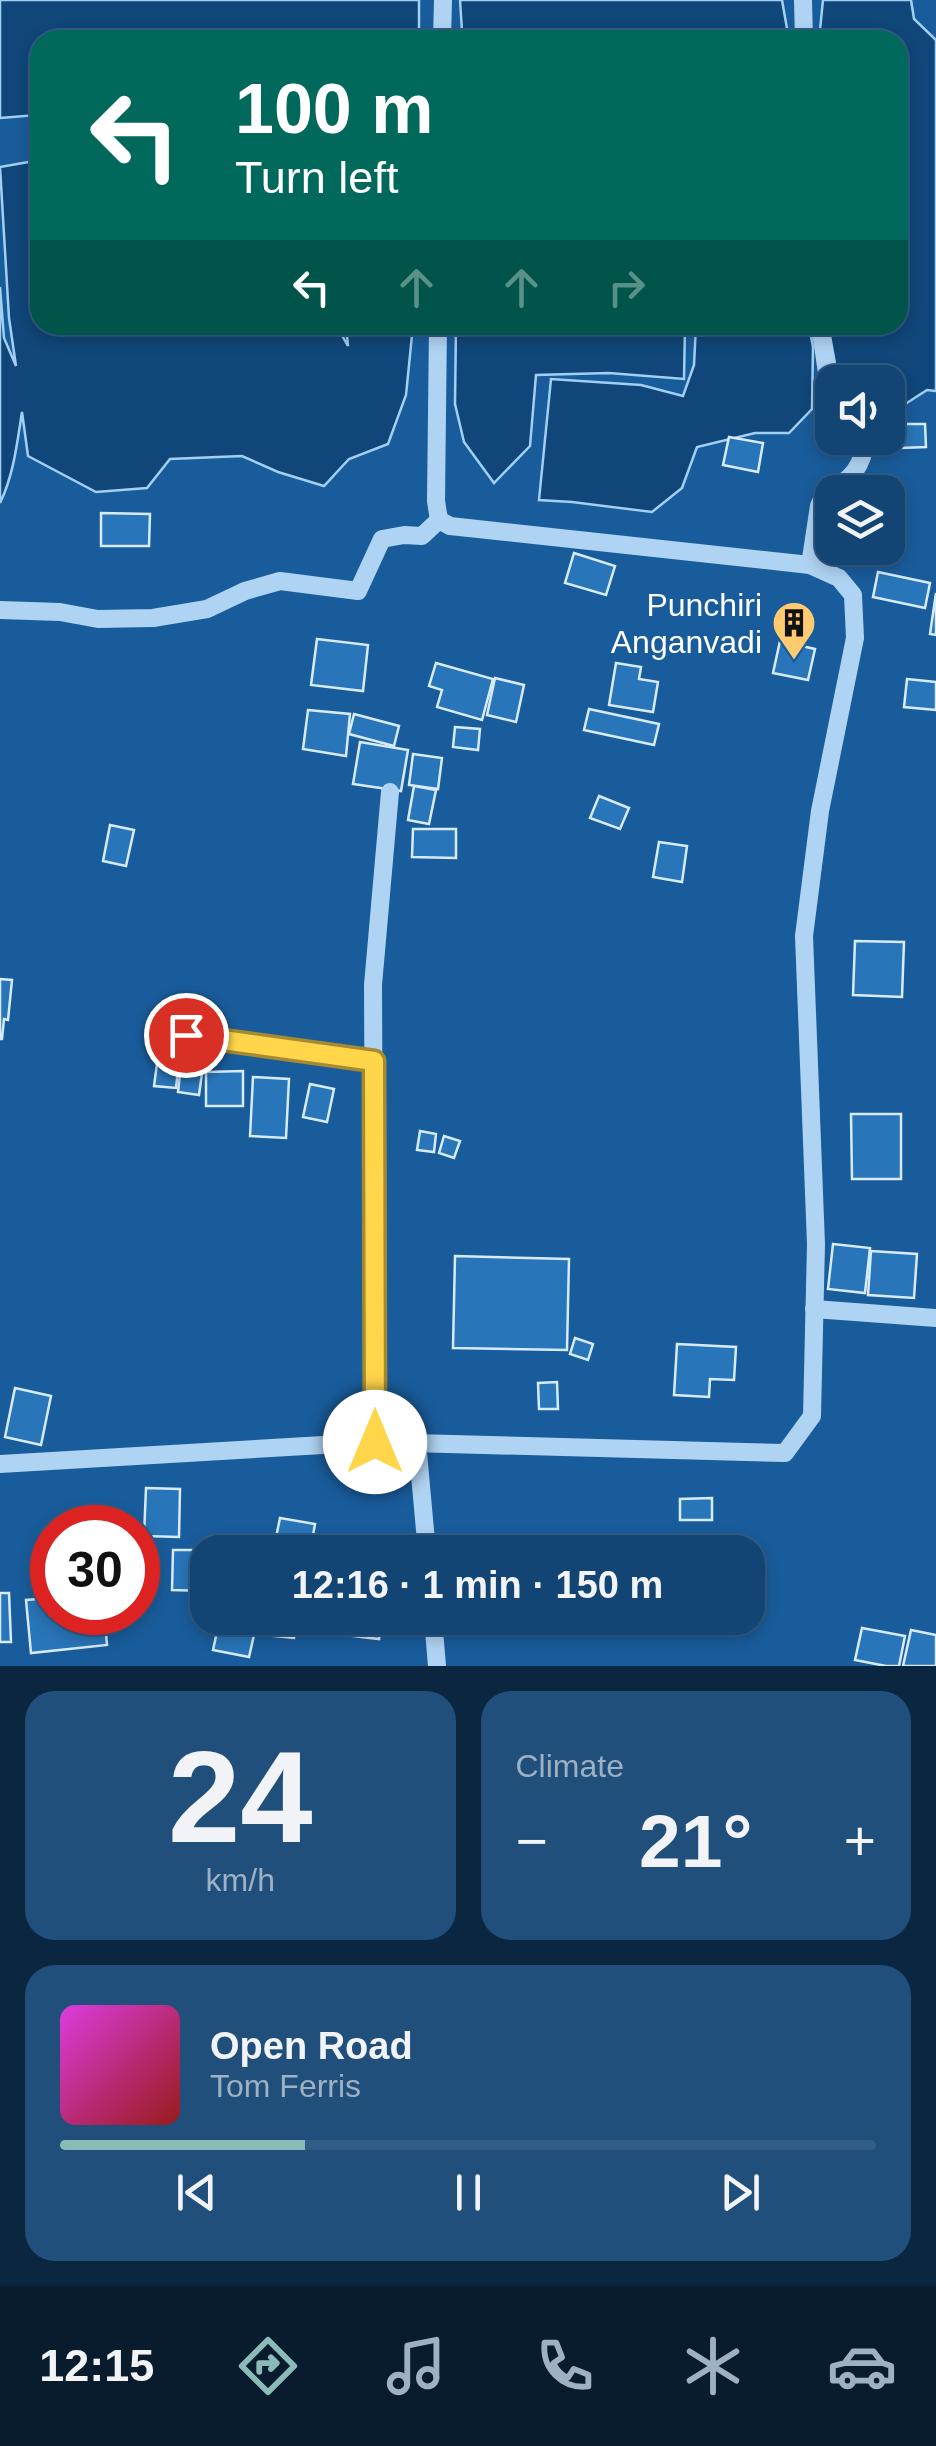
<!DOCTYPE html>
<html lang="en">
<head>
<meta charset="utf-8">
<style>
  :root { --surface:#134574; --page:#204f7c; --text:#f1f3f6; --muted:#9db1c5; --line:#325d86; --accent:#8bbbb9 }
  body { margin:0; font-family:Arial,sans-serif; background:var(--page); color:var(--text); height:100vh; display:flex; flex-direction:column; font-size:38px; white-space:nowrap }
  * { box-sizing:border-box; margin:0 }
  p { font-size:32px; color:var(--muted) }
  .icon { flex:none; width:55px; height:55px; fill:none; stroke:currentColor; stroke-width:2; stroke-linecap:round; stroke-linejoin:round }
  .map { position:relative; height:1666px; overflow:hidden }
  .details { display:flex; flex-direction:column; gap:25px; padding:25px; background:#0a2640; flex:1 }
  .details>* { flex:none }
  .hud { position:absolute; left:30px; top:30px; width:878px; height:305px; border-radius:30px; box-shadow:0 5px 15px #0003,0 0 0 2px var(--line); background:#00695c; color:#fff; overflow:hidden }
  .controls { position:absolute; left:815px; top:365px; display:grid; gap:20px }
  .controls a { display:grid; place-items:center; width:90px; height:90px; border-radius:20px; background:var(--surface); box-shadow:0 5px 15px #0003,0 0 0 2px var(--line); font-size:50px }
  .speed { position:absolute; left:30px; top:1505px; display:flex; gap:20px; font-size:50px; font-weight:700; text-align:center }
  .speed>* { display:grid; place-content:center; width:130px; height:130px; border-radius:50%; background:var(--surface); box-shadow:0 5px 15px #0003,0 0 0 2px var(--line); line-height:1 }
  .speed .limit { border:15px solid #d22; background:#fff; color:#111 }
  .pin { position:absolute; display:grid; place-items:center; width:85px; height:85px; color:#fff; margin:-42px; border:5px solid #fff; border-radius:50%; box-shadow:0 2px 10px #0007 }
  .me { position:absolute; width:110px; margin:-55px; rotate:0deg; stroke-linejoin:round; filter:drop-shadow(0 0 8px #0008) }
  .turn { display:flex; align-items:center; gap:35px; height:210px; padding:0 40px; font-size:45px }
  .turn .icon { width:130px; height:130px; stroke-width:2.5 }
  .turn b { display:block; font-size:70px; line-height:85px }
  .lanes { display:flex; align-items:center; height:95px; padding:0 40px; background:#0003; justify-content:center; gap:50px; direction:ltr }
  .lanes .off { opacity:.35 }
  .big { font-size:75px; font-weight:700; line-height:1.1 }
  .details .widget { flex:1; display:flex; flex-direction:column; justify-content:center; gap:15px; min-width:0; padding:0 35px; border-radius:30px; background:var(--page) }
  .details .dial { align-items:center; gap:0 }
  .dial b { font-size:130px; line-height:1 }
  .song { display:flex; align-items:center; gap:30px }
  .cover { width:120px; height:120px; border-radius:15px; background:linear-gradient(135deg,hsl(300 70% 55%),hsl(0 70% 35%)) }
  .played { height:10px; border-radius:5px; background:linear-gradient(90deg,var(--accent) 30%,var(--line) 30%) }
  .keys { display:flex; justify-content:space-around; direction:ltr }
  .heat { display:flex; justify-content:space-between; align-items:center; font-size:55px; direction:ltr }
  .details .tiles { flex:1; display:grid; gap:25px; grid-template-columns:1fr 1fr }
  .widget:last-child { grid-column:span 2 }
  .trip { position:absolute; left:190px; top:1535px; width:575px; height:100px; border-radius:30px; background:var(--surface); box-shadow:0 5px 15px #0003,0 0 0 2px var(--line); font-weight:700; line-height:100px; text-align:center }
  .tab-bar { display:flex; height:160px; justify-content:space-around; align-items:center; background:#081c2e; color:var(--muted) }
  .tab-bar .icon { width:70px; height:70px }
  .tab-bar .current { color:var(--accent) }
  .tab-bar b { font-size:45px; color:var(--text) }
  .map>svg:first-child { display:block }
  .water { fill:#104679; stroke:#a2cff4; stroke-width:2.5 }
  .building { fill:#2875b9; stroke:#d7ebfc; stroke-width:2.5 }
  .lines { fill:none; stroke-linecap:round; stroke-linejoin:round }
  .minor { stroke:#afd3f2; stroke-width:18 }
  .route-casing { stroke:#a68a30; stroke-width:25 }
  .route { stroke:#ffd54a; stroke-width:18 }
  .labels { text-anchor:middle; stroke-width:10; stroke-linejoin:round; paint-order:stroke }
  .poi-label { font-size:32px; fill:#fff; stroke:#195c9b; text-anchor:end }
</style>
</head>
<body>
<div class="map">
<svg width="936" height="1666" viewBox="0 0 936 1666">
  <rect width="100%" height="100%" fill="#195c9b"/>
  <!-- water -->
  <g class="water">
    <polygon points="0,0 419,0 419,40 40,40 40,118 37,115 0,118"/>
    <polygon points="460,0 782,0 789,40 467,40 462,31"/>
    <polygon points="823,0 911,0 914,19 936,40 936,391 927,390 899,408 888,406 888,382 847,382 836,369 828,325 898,325 898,40 819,40"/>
    <path d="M40 160V325H336L348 346 346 325H413L406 395 388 444 349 459 324 486 278 472 242 456 170 459 147 488 96 492 28 456 22 412C17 443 14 474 0 503V287L4 338 16 366 9 318 0 167Z"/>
    <polygon points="456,325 685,325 684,379 609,373 536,375 530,446 494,483 464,442 455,404"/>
    <polygon points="696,325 809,325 813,347 812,409 789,433 755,433 697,447 682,488 652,512 572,502 539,500 551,379 641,385 683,396 694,365"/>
  </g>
  <!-- building -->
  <g class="building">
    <polygon points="901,424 925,424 926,447 901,448"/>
    <polygon points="729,437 763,443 758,472 723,465"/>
    <polygon points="101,513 150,514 149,546 101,546"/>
    <polygon points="574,553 615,566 606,595 565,583"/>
    <polygon points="878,572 930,583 925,608 873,597"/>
    <polygon points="936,593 936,635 930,634"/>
    <polygon points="317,639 368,645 363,691 311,685"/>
    <polygon points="780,641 815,649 808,680 773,673"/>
    <polygon points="436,663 493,679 482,720 437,707 442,690 429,686"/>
    <polygon points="616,663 641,667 639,679 658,682 653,712 609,705"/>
    <polygon points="495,678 524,685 516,722 487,715"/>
    <polygon points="907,679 936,682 936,710 904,707"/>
    <polygon points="589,709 659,724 654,745 584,730"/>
    <polygon points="308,710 350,714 346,756 303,749"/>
    <polygon points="354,714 399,726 394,746 349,734"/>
    <polygon points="455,727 480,729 478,750 453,747"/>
    <polygon points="360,742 408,750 401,791 353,784"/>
    <polygon points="413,754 442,758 438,789 409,785"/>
    <polygon points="414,786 436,790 429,824 408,820"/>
    <polygon points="599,796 629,808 620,829 590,818"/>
    <polygon points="110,825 134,830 126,866 103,861"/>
    <polygon points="413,829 456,829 456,858 412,857"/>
    <polygon points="659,842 687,846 682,882 653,877"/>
    <polygon points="855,941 904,942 902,997 853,995"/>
    <polygon points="0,979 12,980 8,1020 4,1019 2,1039 0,1039"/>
    <polygon points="159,1049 180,1052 176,1088 154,1086"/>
    <polygon points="182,1056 204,1059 199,1095 178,1092"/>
    <polygon points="243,1071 243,1106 206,1106 206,1072"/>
    <polygon points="253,1077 289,1079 286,1138 250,1136"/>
    <polygon points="310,1084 334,1089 327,1122 303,1117"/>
    <polygon points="851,1114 901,1114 901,1179 852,1179"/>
    <polygon points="420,1131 436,1134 434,1152 417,1150"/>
    <polygon points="444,1136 460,1141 454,1158 439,1153"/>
    <polygon points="833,1244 870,1248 865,1293 828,1289"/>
    <polygon points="871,1251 917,1254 914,1298 868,1295"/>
    <polygon points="455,1256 569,1259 567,1350 453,1348"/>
    <polygon points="575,1338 593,1344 588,1360 570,1354"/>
    <polygon points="677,1344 736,1347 734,1380 710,1379 709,1397 674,1395"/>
    <polygon points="557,1382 558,1409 539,1409 538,1383"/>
    <polygon points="15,1388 51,1396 41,1445 5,1437"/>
    <polygon points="146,1488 180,1489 179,1537 144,1536"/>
    <polygon points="712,1498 712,1520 680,1520 680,1499"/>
    <polygon points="280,1518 315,1524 310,1552 273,1552"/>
    <polygon points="498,1539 564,1552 495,1552"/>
    <polygon points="347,1543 401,1545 400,1552 346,1552"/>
    <polygon points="173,1550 207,1550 207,1591 172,1590"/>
    <polygon points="0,1593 9,1593 11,1642 0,1642"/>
    <polygon points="52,1598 52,1612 104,1612 107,1645 31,1653 26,1600"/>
    <polygon points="220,1618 256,1626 249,1657 213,1650"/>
    <polygon points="256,1618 297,1618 294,1638 255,1634"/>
    <polygon points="338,1618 382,1618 379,1639 336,1634"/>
    <polygon points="862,1628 905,1636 899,1666 886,1666 855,1660"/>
    <polygon points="911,1630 936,1635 936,1666 903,1666"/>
  </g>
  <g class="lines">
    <!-- minor -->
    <g class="minor">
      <polyline points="803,0 804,40"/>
      <polyline points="442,40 443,0"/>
      <polyline points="820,325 828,380 832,385"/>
      <path d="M810 565 819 506 825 492C852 481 863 466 866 438"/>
      <polyline points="0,610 60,612 98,619 153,618 207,609 245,591 280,581 358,591 382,539 404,535 422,536 439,520"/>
      <polyline points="186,1035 374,1061"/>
      <polyline points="814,1309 936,1318"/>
      <polyline points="375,1442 373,985 390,792"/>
      <polyline points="417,1442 427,1552"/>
      <polyline points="0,1464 375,1442 785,1453 812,1416 816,1244 804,936 820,811 855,638 853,595 839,578 810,565 450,526 439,520 436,501 438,325"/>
      <polyline points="433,1618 437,1666"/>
    </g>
  </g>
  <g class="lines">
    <defs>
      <polyline id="route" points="186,1035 374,1061 375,1442"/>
    </defs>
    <!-- route casing -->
    <use href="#route" class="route-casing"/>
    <!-- route -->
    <use href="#route" class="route"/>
  </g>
  <!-- icons -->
  <defs>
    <symbol id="building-pin" viewBox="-11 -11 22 30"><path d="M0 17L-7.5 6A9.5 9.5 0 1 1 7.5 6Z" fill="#ffca70" stroke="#195c9b"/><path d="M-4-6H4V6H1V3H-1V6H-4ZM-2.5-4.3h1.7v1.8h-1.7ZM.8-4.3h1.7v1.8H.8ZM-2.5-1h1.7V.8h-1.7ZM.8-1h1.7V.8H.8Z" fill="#111"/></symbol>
  </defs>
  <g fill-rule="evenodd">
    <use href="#building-pin" x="769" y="598" width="50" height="68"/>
  </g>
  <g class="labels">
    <!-- poi labels -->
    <g class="poi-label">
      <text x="762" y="616">Punchiri<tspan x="762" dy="37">Anganvadi</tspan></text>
    </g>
  </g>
</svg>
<div class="controls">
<a><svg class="icon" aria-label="sound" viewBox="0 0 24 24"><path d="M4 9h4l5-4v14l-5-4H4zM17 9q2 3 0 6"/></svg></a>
<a><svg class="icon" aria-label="layers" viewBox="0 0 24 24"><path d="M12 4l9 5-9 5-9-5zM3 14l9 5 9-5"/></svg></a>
</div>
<div class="speed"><div class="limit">30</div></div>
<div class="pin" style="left:186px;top:1035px;background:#d93025"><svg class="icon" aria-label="arrive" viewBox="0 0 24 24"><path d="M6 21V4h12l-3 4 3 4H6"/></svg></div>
<svg class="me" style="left:375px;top:1442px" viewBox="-20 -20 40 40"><circle r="19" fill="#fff"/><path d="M0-13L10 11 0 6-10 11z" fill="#ffd54a"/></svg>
<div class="trip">12:16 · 1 min · 150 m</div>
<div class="hud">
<div class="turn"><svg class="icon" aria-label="left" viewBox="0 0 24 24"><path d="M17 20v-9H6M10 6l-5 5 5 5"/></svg><div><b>100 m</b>Turn left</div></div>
<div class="lanes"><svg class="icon" aria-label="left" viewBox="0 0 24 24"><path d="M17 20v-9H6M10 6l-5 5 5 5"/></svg><svg class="icon off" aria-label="ahead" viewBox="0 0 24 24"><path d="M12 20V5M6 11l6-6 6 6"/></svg><svg class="icon off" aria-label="ahead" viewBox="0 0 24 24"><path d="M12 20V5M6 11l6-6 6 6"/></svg><svg class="icon off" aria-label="right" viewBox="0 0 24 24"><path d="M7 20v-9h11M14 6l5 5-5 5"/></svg></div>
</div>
</div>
<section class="details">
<div class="tiles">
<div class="widget dial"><b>24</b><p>km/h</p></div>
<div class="widget"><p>Climate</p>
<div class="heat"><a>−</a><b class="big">21°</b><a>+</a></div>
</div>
<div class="widget">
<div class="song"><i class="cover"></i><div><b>Open Road</b><p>Tom Ferris</p></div></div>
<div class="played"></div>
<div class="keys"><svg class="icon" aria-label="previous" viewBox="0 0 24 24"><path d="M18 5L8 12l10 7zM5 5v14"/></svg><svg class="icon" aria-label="pause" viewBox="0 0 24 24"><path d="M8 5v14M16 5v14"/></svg><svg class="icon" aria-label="next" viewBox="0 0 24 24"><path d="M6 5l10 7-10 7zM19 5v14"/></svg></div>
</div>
</div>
</section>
<nav class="tab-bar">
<b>12:15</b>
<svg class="icon current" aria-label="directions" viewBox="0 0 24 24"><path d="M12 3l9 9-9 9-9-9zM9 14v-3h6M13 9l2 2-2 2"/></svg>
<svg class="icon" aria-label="music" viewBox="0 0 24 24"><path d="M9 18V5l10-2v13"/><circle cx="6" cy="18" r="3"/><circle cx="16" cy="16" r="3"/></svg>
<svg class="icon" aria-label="phone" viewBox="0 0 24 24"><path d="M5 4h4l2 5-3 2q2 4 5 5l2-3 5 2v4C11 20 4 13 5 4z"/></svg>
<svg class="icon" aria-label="climate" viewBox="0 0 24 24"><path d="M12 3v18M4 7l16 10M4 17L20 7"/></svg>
<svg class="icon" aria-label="car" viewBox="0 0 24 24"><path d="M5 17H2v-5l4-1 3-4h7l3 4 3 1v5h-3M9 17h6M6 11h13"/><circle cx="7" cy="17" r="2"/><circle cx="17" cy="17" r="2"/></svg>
</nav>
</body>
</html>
